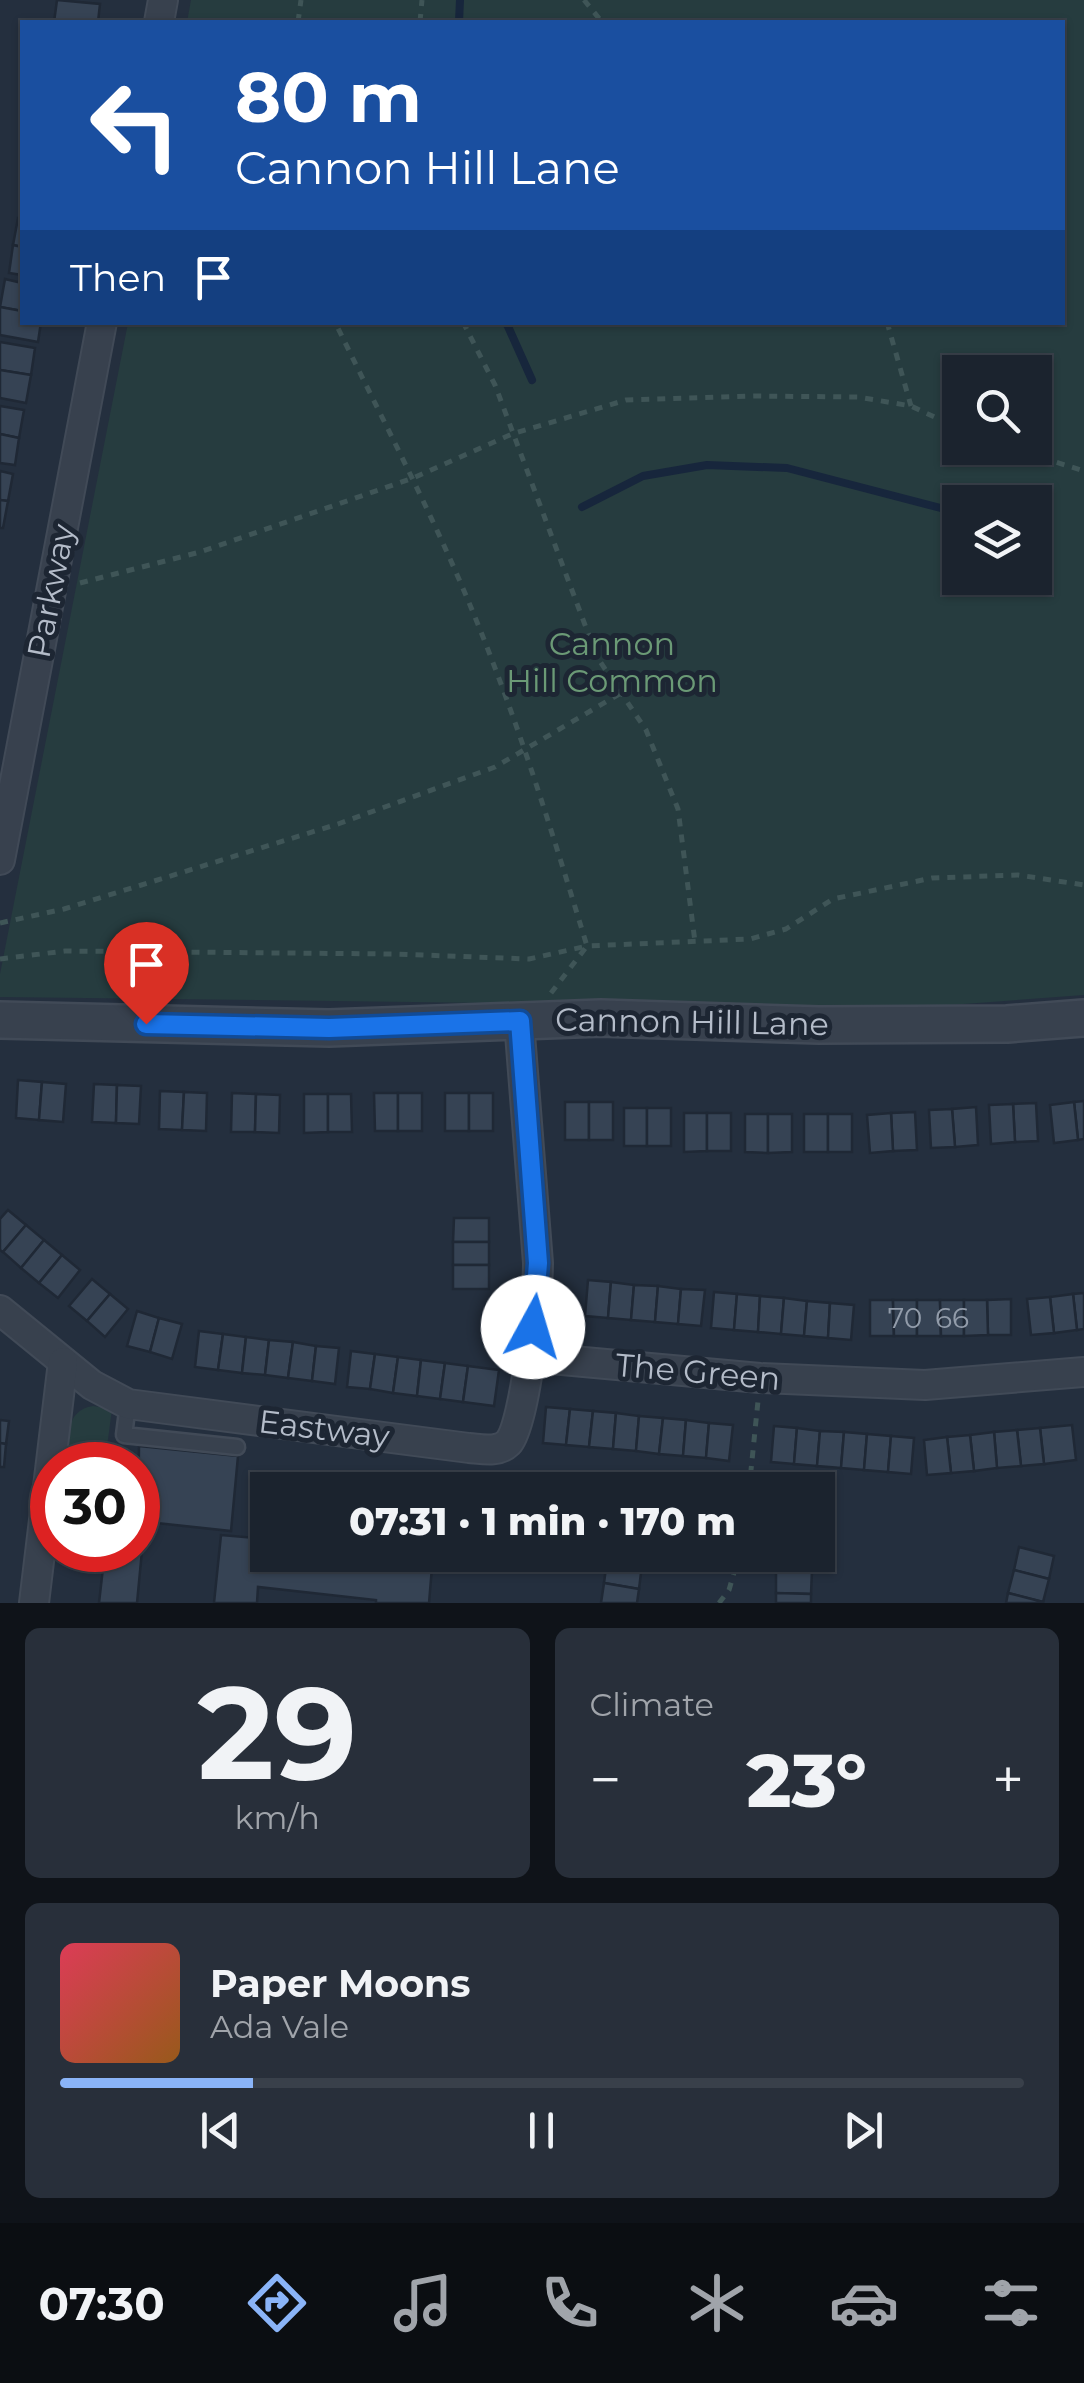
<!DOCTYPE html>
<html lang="en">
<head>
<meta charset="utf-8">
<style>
  :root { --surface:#1b232e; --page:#282f3a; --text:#f1f3f6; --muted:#a0a4aa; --line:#39404a; --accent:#8ab4f8 }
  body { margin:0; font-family:Montserrat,sans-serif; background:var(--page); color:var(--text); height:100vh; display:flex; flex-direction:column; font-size:38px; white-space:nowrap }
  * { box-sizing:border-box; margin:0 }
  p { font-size:32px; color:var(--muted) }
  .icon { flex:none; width:55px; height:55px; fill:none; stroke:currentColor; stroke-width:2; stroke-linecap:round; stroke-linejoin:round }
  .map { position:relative; height:1603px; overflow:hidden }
  .panel { display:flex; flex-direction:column; gap:25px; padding:25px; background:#0f1319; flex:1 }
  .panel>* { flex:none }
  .guide { position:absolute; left:20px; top:20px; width:1045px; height:305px; border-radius:0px; box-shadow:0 2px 8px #0004,0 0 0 2px var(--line); background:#1a4fa0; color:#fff; overflow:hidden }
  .buttons { position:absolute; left:942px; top:355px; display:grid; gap:20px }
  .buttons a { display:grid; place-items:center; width:110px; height:110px; border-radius:0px; background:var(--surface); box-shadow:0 2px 8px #0004,0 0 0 2px var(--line); font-size:50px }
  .speed { position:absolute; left:30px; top:1442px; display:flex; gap:20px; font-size:50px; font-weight:700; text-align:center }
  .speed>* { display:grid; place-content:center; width:130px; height:130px; border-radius:50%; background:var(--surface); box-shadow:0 2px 8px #0004,0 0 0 2px var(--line); line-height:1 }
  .speed .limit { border:15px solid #d22; background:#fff; color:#111 }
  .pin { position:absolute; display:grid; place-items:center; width:85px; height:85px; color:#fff; margin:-102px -42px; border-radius:50% 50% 50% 0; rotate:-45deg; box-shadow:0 0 10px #0007 }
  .pin .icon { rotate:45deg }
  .me { position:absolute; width:110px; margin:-55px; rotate:6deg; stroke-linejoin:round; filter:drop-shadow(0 0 8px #0008) }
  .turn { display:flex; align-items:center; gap:35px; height:210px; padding:0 50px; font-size:45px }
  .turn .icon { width:130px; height:130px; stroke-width:2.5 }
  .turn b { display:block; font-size:70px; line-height:85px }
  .then { display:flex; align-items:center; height:95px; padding:0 50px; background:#0003; gap:20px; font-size:38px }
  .big { font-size:75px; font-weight:800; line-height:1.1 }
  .panel .tile { flex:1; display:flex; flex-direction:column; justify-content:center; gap:15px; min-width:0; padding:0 35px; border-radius:15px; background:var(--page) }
  .panel .dial { align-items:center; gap:0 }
  .dial b { font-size:130px; line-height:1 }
  .song { display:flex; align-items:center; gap:30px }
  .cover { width:120px; height:120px; border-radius:15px; background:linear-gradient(135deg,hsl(350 70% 55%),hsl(30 70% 35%)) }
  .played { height:10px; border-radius:5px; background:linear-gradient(90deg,var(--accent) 20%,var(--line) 20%) }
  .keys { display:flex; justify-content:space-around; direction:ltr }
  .heat { display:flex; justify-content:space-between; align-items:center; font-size:55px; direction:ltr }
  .panel .tiles { flex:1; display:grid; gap:25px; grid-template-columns:1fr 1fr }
  .tile:last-child { grid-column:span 2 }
  .trip { position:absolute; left:250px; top:1472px; width:585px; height:100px; border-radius:0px; background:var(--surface); box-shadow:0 2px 8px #0004,0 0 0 2px var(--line); font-weight:800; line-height:100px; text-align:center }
  .dock { display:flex; height:160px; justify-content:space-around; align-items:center; background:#0b0e12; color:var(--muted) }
  .dock .icon { width:70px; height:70px }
  .dock .current { color:var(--accent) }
  .dock b { font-size:45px; color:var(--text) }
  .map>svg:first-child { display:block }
  .green { fill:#263c3f; fill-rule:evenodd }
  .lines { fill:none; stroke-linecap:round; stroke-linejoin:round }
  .stream { stroke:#17263c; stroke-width:8 }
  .building { fill:#364354; stroke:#1f2835; stroke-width:2.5 }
  .service-casing { stroke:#414a57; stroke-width:19 }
  .minor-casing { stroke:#414a57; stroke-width:32 }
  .tertiary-casing { stroke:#414a57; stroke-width:40 }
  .path { stroke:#3f5557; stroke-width:5; stroke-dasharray:8 8; stroke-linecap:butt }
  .service { stroke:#38414e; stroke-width:14 }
  .minor { stroke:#38414e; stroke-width:28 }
  .tertiary { stroke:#38414e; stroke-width:35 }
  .route-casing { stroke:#114b97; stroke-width:25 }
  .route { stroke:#1a73e8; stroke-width:18 }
  .labels { text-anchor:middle; stroke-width:10; stroke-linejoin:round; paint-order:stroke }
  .number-label { font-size:28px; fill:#929caa }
  .street-label { font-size:32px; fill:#b4bcc9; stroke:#1d2633 }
  .park-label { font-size:32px; fill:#6b9a76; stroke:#1d2633 }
</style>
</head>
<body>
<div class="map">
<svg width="1084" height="1603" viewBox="0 0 1084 1603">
  <rect width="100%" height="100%" fill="#242f3e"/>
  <!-- green -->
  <g class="green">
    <path d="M191 0H1084V995L910 1008 0 997V974L128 323 1062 322V22H187ZM960 372H1035V448H960ZM960 502H1035V578H960Z"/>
    <path d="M93 1406 112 1409 107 1447 88 1445 86 1465H65C68 1442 64 1410 93 1406Z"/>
  </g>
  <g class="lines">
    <!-- stream -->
    <g class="stream">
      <polyline points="459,22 460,0"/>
      <polyline points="506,322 532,380"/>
      <polyline points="582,507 643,476 707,465 787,468 960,513"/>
      <polyline points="1035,508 1047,503"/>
    </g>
  </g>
  <!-- building -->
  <g class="building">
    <polygon points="57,0 100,4 98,22 54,22"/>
    <polygon points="18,218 22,218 22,247 13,245"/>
    <polygon points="13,245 22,247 22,275 9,273"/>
    <polygon points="5,279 22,283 22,311 0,307"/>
    <polygon points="0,307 22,311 22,322 41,322 38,342 0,335"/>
    <polygon points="0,342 35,348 31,375 0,370"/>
    <polygon points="0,370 31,375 26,403 0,398"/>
    <polygon points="0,406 24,410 19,438 0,434"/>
    <polygon points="0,434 19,438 15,465 0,463"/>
    <polygon points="0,471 13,474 8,501 0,500"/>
    <polygon points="0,500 8,501 3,528 0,528"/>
    <polygon points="18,1080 42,1082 39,1120 16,1118"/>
    <polygon points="42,1082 66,1084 63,1122 39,1120"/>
    <polygon points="94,1084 117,1085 116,1123 92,1122"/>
    <polygon points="117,1085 141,1086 139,1124 116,1123"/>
    <polygon points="160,1091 184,1092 182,1130 159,1129"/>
    <polygon points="184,1092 207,1093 206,1131 182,1130"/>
    <polygon points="232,1093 256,1094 255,1132 231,1132"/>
    <polygon points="374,1093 398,1093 398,1131 375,1131"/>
    <rect x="398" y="1093" width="24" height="38"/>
    <rect x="445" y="1093" width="24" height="38"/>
    <rect x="469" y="1093" width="24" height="38"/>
    <polygon points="256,1094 280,1095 279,1133 255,1132"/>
    <polygon points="304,1094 328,1094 328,1132 304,1133"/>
    <polygon points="328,1094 351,1094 352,1132 328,1132"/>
    <polygon points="1084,1101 1084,1139 1078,1140 1074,1102"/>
    <rect x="565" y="1102" width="24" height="38"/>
    <rect x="589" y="1102" width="24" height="38"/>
    <polygon points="1074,1102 1078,1140 1054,1143 1050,1105"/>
    <polygon points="1036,1103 1038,1141 1015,1142 1013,1104"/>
    <polygon points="1013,1104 1015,1142 991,1144 989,1105"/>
    <polygon points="976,1107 978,1145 955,1147 952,1109"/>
    <rect x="624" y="1108" width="23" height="38"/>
    <rect x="647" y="1108" width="24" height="38"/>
    <polygon points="952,1109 955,1147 931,1148 929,1110"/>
    <polygon points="915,1112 917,1150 893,1151 891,1113"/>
    <polygon points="684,1113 707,1113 707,1151 684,1152"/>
    <rect x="707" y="1113" width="24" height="38"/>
    <polygon points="891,1113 893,1151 870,1153 867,1115"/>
    <polygon points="745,1114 768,1114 768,1153 745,1152"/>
    <polygon points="768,1114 792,1114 792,1152 768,1153"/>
    <rect x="804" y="1114" width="24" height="38"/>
    <rect x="828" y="1114" width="24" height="38"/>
    <polygon points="8,1210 26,1225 3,1252 0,1250 0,1219"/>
    <polygon points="454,1218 489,1218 489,1242 453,1242"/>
    <polygon points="26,1225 44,1240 21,1268 3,1252"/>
    <polygon points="44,1240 62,1255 39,1283 21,1268"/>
    <rect x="453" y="1242" width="36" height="23"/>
    <polygon points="62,1255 80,1270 58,1298 39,1283"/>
    <rect x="453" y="1265" width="36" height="24"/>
    <polygon points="92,1279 110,1294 87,1321 69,1306"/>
    <polygon points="588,1280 611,1282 608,1318 585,1316"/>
    <polygon points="611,1282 634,1285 631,1320 608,1318"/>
    <polygon points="634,1285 658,1286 655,1322 631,1320"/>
    <polygon points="658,1286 681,1289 678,1324 655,1322"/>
    <polygon points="681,1289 705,1290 701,1326 678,1324"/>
    <polygon points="714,1292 737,1294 734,1330 711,1328"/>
    <polygon points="1084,1293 1084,1329 1077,1330 1073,1294"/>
    <polygon points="110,1294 128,1309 105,1337 87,1321"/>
    <polygon points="737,1294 760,1296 758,1332 734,1330"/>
    <polygon points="1073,1294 1077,1330 1054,1333 1050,1297"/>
    <polygon points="760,1296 784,1298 781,1334 758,1332"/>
    <polygon points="1050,1297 1054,1333 1031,1335 1027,1299"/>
    <polygon points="784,1298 807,1301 804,1336 781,1334"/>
    <polygon points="1011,1299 1011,1335 988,1335 987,1300"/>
    <polygon points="870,1300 893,1300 894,1336 870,1336"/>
    <polygon points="893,1300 917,1300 917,1336 894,1336"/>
    <polygon points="917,1300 940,1300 941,1336 917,1336"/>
    <polygon points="940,1300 964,1300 964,1336 941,1336"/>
    <polygon points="964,1300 987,1300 988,1335 964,1336"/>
    <polygon points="807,1301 830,1303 828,1338 804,1336"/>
    <polygon points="830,1303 854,1305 851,1340 828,1338"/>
    <polygon points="137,1311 159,1318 150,1352 127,1346"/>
    <polygon points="159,1318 182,1324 172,1359 150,1352"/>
    <polygon points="199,1331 223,1334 218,1370 195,1367"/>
    <polygon points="223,1334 246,1337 242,1373 218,1370"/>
    <polygon points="246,1337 269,1340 265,1375 242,1373"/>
    <polygon points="269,1340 293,1342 288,1378 265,1375"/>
    <polygon points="293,1342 316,1346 312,1381 288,1378"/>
    <polygon points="316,1346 339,1348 335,1384 312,1381"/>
    <polygon points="351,1351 375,1354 370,1389 347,1387"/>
    <polygon points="375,1354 398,1357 393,1393 370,1389"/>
    <polygon points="398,1357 421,1360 417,1396 393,1393"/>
    <polygon points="421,1360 445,1363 440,1399 417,1396"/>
    <polygon points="445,1363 468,1366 463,1402 440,1399"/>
    <polygon points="468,1366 499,1370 494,1406 463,1402"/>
    <polygon points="546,1407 570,1409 566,1445 543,1443"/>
    <polygon points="570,1409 593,1411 589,1447 566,1445"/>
    <polygon points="593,1411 616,1413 613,1449 589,1447"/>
    <polygon points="616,1413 639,1416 636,1451 613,1449"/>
    <polygon points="639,1416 663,1418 659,1454 636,1451"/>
    <polygon points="663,1418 686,1420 683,1456 659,1454"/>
    <polygon points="0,1420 9,1421 6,1444 0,1443"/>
    <polygon points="686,1420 709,1423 706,1458 683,1456"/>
    <polygon points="709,1423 733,1425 729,1461 706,1458"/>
    <polygon points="1072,1425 1076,1460 1044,1464 1040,1428"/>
    <polygon points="774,1426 797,1428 794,1464 771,1462"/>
    <polygon points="797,1428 820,1431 817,1466 794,1464"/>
    <polygon points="1040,1428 1044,1464 1021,1466 1017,1430"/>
    <polygon points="1017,1430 1021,1466 997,1468 994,1432"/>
    <polygon points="820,1431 844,1432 841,1468 817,1466"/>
    <polygon points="844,1432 867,1434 864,1470 841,1468"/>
    <polygon points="994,1432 997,1468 974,1471 970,1435"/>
    <polygon points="867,1434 891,1436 888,1472 864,1470"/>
    <polygon points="970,1435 974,1471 951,1473 947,1437"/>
    <polygon points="891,1436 914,1438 911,1474 888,1472"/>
    <polygon points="947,1437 951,1473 927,1475 924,1440"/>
    <polygon points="0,1443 6,1444 4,1467 0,1467"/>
    <polygon points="139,1446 238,1456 231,1531 138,1521"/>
    <polygon points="395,1476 441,1481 440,1490 394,1490"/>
    <polygon points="261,1490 268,1491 268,1555 433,1555 429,1603 376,1603 376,1600 258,1587 257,1603 214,1603 221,1535 256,1538"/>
    <polygon points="138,1539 143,1540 137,1603 99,1603 105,1550 138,1550"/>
    <polygon points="1019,1547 1054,1556 1049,1579 1014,1570"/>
    <polygon points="608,1555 644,1555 642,1565 607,1560"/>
    <rect x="776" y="1555" width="36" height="15"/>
    <polygon points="607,1560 642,1565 639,1589 604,1583"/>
    <polygon points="776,1570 812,1570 811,1594 776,1593"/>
    <polygon points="1014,1570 1049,1579 1043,1602 1008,1593"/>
    <polygon points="604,1583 639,1589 637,1603 601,1603"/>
    <polygon points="776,1593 811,1594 811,1603 776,1603"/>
    <polygon points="1008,1593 1043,1602 1043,1603 1006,1603"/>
  </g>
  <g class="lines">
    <defs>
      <polyline id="service" points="128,1404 124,1435 237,1447"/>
      <g id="minor">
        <polyline points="159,22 163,0"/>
        <polyline points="0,860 102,322"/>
        <path d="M0 1310 92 1385 128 1404 469 1448C482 1449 498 1453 508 1443 526 1424 538 1294 538 1263L519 1021"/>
        <polyline points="529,1357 760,1378 925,1385 1084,1372"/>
        <polyline points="34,1603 63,1362"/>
      </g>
      <polyline id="tertiary" points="0,1020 329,1028 601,1018 819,1025 1007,1024 1084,1018"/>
    </defs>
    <!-- service casing -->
    <use href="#service" class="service-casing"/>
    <!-- minor casing -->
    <use href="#minor" class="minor-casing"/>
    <!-- tertiary casing -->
    <use href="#tertiary" class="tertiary-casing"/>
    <!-- path -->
    <g class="path">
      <polyline points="584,0 602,22"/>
      <polyline points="298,22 301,0"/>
      <polyline points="420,22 422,0"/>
      <polyline points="463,322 495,385 597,657 646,730 678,809 695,942"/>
      <polyline points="887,322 911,406"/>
      <polyline points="1011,448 1084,471"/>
      <polyline points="80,583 200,552 413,478 512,434 626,400 754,396 858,397 911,406 960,429"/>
      <polyline points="0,923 64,909 338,824 495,767 621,693"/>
      <path d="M0 959 65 951 395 954 529 959 587 946C554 838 521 731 479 627 437 522 384 423 335 322"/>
      <polyline points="551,993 587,946 750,939 786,929 833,899 932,878 1018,875 1084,885"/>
      <polyline points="749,1490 758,1401"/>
      <polyline points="719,1603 729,1590 739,1555"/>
    </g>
    <!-- service -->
    <use href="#service" class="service"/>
    <!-- minor -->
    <use href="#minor" class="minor"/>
    <!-- tertiary -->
    <use href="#tertiary" class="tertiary"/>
  </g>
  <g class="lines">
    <defs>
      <polyline id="route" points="146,1024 329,1028 520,1021 538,1263 533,1327"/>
    </defs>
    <!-- route casing -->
    <use href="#route" class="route-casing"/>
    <!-- route -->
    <use href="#route" class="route"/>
  </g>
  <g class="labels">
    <!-- number labels -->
    <g class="number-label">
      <text x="905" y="1328">70</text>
      <text x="952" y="1328">66</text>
    </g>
    <!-- street labels -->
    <g class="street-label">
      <text transform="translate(51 591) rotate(-79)" y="11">Parkway</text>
      <text transform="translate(692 1022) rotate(1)" y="11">Cannon Hill Lane</text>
      <text transform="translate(698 1372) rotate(5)" y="11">The Green</text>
      <text transform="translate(324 1429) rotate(7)" y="11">Eastway</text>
    </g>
    <!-- park labels -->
    <g class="park-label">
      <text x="612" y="655">Cannon<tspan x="612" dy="37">Hill Common</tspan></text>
    </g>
  </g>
</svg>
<div class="buttons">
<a><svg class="icon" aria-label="search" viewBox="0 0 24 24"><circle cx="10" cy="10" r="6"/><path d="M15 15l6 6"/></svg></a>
<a><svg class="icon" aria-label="layers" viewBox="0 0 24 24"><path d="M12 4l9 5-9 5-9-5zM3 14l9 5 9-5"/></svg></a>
</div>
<div class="speed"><div class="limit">30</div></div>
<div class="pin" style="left:146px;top:1024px;background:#d93025"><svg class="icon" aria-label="arrive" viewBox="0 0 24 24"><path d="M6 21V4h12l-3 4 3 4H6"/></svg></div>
<svg class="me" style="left:533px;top:1327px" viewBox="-20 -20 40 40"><circle r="19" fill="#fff"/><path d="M0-13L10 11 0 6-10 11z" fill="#1a73e8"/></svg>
<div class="trip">07:31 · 1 min · 170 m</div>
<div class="guide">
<div class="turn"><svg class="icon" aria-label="left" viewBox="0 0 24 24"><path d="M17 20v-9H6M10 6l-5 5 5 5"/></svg><div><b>80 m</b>Cannon Hill Lane</div></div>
<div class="then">Then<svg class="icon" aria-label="arrive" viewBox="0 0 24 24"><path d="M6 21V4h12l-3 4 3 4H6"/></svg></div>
</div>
</div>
<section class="panel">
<div class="tiles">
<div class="tile dial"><b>29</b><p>km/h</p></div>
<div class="tile"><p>Climate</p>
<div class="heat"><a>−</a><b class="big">23°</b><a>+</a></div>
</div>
<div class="tile">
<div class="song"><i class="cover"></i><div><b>Paper Moons</b><p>Ada Vale</p></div></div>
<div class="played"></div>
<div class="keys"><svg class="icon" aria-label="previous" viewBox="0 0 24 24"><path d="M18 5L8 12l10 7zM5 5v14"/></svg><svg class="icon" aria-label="pause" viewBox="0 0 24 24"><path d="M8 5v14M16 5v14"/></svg><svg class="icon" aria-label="next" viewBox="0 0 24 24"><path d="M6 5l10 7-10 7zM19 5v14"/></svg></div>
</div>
</div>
</section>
<nav class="dock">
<b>07:30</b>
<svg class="icon current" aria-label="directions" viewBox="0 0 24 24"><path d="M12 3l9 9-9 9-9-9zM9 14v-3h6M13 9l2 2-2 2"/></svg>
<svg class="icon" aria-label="music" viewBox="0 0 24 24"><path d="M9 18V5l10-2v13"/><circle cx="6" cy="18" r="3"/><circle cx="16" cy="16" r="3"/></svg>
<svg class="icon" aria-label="phone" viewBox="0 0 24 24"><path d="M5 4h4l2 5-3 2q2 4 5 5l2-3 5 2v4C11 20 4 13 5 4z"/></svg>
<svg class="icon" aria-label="climate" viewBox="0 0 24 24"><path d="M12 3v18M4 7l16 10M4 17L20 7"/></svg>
<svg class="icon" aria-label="car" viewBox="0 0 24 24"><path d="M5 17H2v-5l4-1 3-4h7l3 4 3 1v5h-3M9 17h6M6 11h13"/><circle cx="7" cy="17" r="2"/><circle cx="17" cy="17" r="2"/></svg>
<svg class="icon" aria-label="filters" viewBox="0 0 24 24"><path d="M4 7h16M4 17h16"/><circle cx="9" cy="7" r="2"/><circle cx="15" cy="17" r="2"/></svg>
</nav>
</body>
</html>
